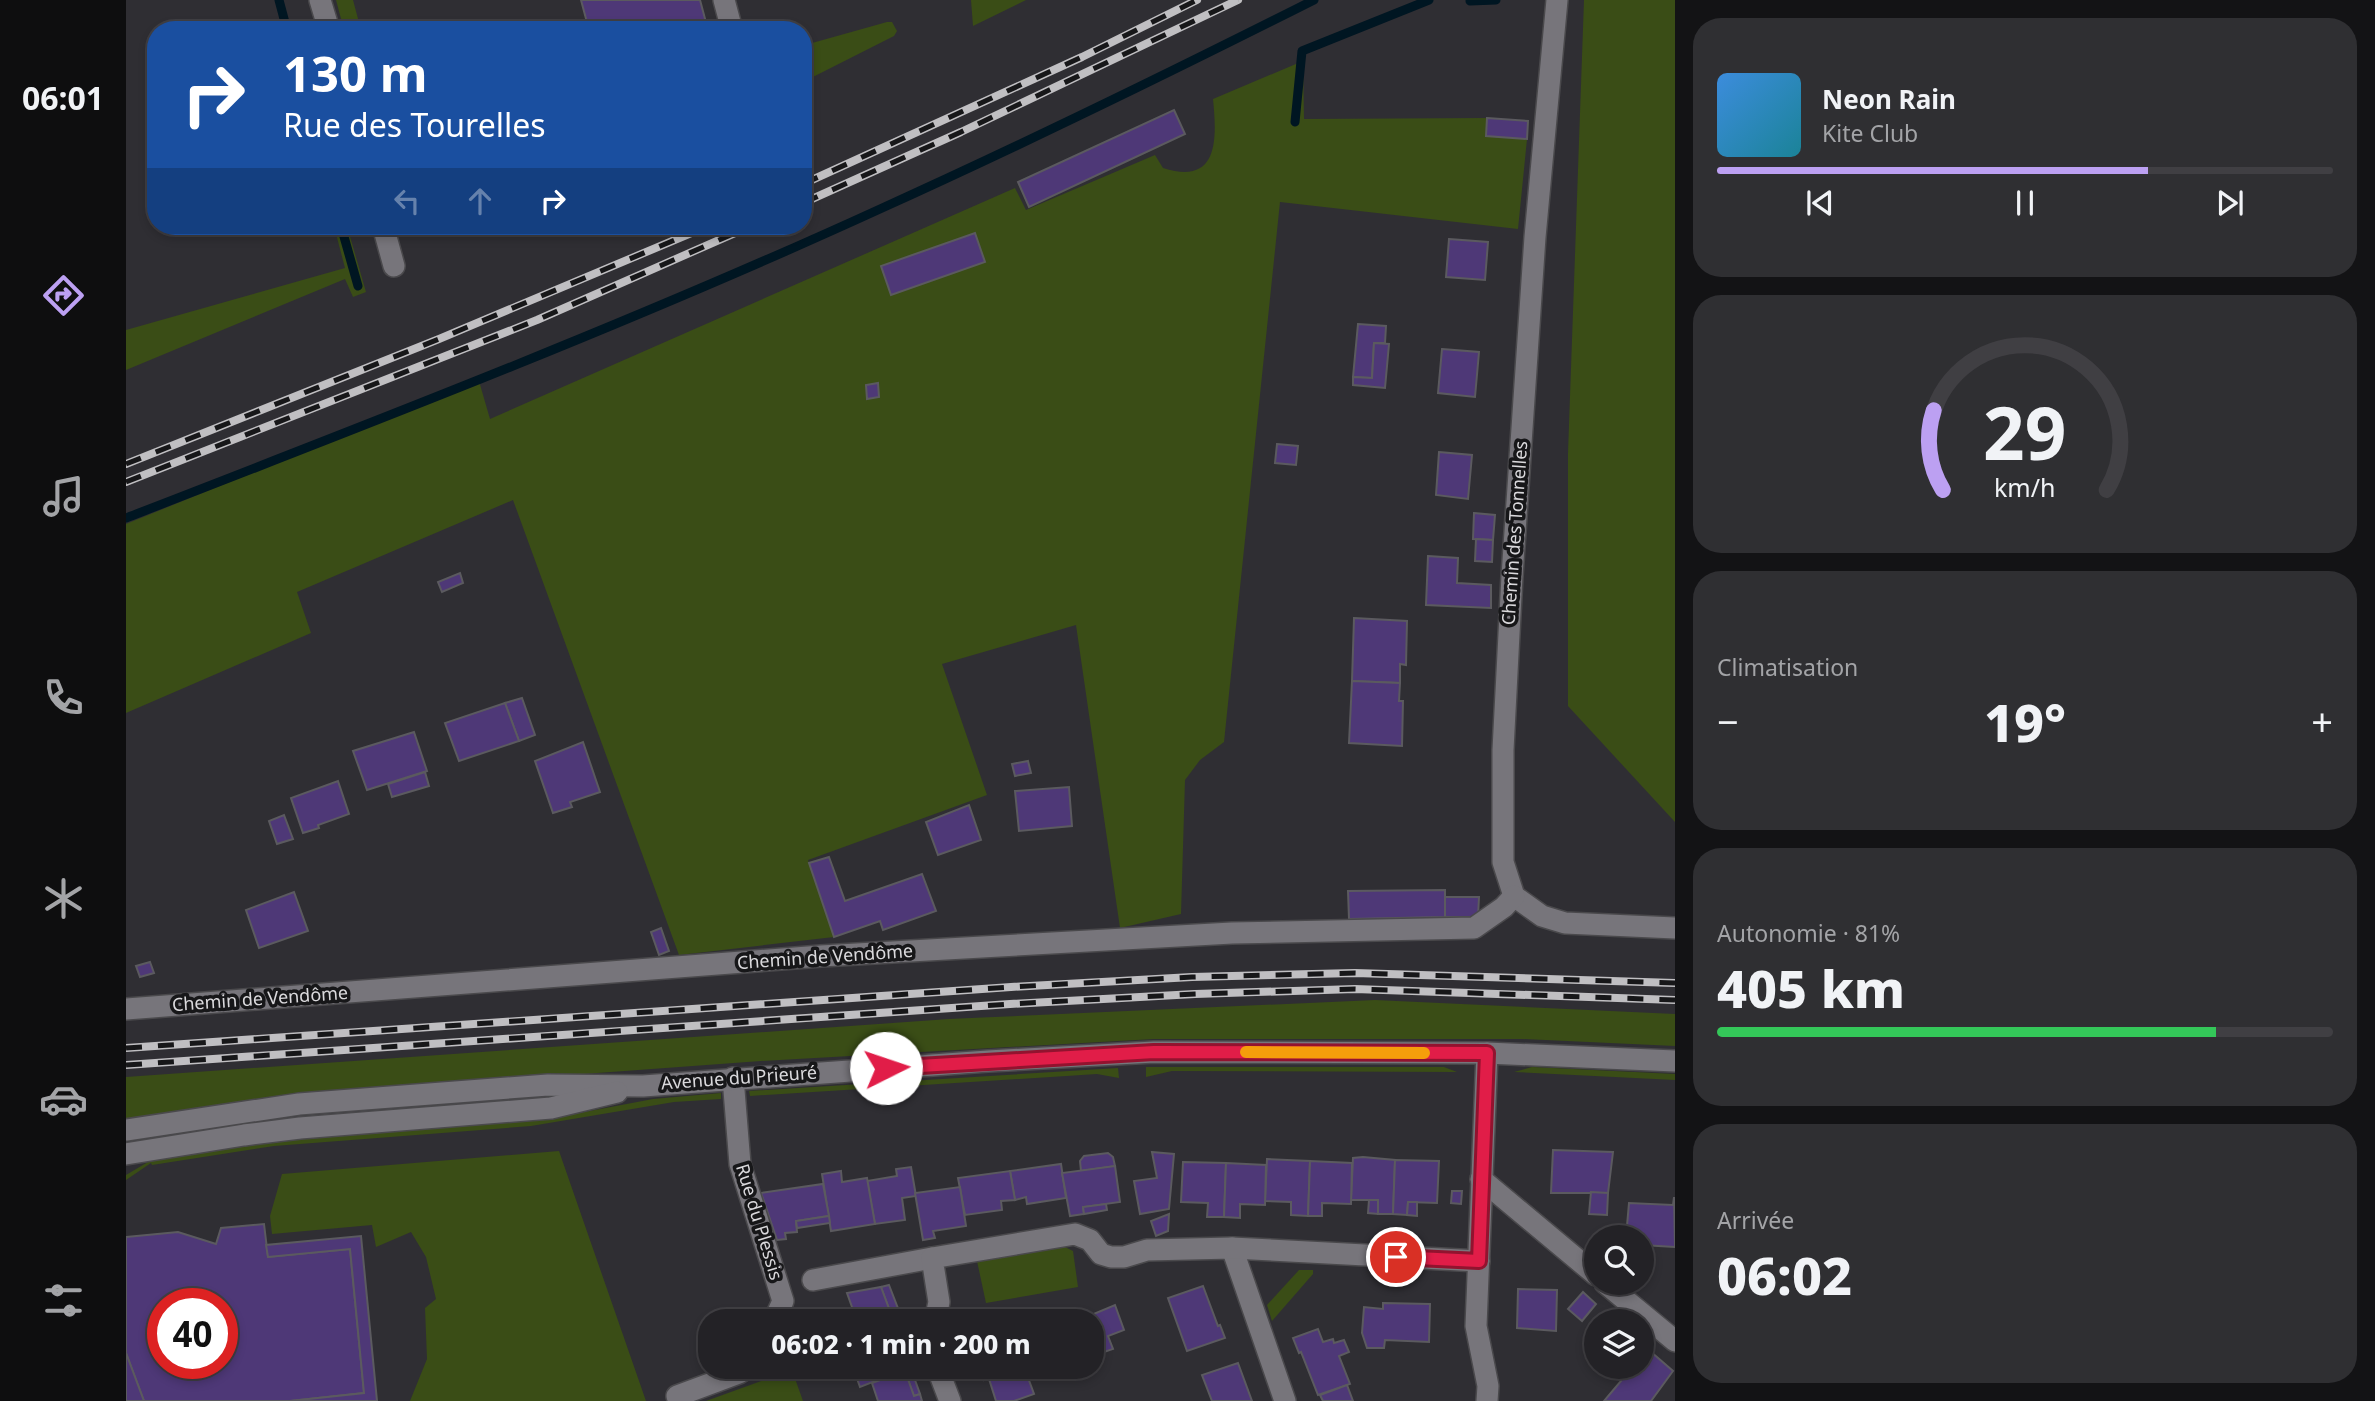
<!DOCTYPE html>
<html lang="fr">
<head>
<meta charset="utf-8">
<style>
  :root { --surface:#232226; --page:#2f2f32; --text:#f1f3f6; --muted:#a3a4a7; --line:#403f43; --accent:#bca0f2 }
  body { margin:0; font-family:"Noto Sans",sans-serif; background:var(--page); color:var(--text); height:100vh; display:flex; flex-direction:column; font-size:26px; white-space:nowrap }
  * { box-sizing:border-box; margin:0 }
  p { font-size:23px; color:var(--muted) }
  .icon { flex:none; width:38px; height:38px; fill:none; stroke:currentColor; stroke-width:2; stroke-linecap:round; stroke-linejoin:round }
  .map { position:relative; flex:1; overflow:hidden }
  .details { display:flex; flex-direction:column; gap:18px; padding:18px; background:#131315; width:700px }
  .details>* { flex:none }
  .top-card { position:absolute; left:21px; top:21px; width:665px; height:214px; border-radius:28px; box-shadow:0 4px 10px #0003,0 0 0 2px var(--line); background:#1a4fa0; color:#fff; overflow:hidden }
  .tools { position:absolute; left:1458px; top:1225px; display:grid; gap:14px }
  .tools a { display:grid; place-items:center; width:70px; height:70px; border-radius:50%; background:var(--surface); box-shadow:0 4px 10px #0003,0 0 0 2px var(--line); font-size:35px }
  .speed { position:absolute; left:21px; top:1288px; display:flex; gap:14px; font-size:35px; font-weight:700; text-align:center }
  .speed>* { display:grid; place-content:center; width:91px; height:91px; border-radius:50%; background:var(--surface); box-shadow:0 4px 10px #0003,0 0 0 2px var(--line); line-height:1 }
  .speed .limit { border:10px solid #d22; background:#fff; color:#111 }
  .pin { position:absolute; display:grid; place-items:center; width:60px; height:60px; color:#fff; margin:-30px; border:4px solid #fff; border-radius:50%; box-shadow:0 2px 7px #0007 }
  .me { position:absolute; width:77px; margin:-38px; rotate:86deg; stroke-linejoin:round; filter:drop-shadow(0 0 5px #0008) }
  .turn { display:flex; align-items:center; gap:24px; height:147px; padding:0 21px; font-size:32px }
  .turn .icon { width:91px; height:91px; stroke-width:2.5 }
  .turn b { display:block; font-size:49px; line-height:60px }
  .lanes { display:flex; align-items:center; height:66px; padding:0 21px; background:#0003; justify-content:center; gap:35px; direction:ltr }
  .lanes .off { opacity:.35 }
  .big { font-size:52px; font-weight:800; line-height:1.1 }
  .details .widget { flex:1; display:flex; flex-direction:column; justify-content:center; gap:10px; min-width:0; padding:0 24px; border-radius:28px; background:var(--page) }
  .details .dial { align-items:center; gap:0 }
  .dial svg { height:182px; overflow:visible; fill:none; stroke:var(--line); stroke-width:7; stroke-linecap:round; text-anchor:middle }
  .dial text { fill:var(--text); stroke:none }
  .song { display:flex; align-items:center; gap:21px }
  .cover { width:84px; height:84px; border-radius:10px; background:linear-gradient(135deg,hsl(210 70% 55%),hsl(190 70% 35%)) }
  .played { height:7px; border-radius:4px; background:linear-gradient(90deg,var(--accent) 70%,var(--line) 70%) }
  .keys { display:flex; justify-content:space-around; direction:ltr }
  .heat { display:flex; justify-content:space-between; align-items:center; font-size:38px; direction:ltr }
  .charge { height:10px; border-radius:5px; background:linear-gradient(90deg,#34c759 81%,var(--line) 0) }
  .trip { position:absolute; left:572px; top:1309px; width:406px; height:70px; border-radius:28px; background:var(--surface); box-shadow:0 4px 10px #0003,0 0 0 2px var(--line); font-weight:800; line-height:70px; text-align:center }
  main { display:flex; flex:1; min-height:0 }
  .tab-bar { display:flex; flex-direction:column; width:126px; justify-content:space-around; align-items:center; background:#0e0e0f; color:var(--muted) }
  .tab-bar .icon { width:49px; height:49px }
  .tab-bar .on { color:var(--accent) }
  .tab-bar b { font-size:32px; color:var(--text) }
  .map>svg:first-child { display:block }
  .green { fill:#3a4d16 }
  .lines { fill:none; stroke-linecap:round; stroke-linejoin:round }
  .stream { stroke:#001622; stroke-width:9 }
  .building { fill:#4e3877; stroke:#5b5a5f; stroke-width:2; fill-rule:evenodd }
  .minor-casing { stroke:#4a494c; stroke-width:24 }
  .minor { stroke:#77757b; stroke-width:21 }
  .rail-casing { stroke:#c0bfc2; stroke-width:8 }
  .rail { stroke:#171719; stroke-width:5; stroke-dasharray:16; stroke-linecap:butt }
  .route-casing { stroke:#92132f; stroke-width:18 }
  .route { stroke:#e11d48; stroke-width:12 }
  .slow { stroke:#f59e0b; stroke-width:12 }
  .labels { text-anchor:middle; stroke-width:7; stroke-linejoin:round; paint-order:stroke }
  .street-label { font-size:18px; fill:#dad9dc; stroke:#171719 }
</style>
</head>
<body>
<main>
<nav class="tab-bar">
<b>06:01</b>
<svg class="icon on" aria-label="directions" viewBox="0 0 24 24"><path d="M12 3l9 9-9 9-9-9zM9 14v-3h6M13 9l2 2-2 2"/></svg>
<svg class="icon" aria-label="music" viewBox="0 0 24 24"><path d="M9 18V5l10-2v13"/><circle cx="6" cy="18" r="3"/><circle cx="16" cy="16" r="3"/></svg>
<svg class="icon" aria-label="phone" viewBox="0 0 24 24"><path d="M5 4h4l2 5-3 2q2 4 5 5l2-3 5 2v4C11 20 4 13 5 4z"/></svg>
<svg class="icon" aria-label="climate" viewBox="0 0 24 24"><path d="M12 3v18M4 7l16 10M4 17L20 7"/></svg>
<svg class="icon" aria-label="car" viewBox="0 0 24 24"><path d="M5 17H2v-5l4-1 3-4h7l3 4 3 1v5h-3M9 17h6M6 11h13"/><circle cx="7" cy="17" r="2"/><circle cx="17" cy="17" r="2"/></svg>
<svg class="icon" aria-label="filters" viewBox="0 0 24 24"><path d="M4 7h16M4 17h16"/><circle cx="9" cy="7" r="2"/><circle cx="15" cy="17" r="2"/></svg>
</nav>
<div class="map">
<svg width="1549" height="1401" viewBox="0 0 1549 1401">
  <rect width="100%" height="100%" fill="#2f2e33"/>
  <!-- green -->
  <g class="green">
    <polygon points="210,0 227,0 235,30 218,30"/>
    <polygon points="845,0 900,0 847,26"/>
    <polygon points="1458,0 1549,0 1549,822 1442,706 1442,453"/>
    <polygon points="761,22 766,22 771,31 768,36 677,82 677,68 685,66 679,45"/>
    <path d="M1177 61 1178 119 1361 118 1360 136 1401 139 1392 229 1154 202 1098 742 1074 760 1059 780 1055 914 994 928 950 625 816 664 861 795 682 860 708 937 553 955 387 500 171 592 185 633 0 713V524L353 381 364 419 889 188 900 210 1029 155 1037 168C1093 186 1091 139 1087 99Z"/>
    <polygon points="208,226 221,226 240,292 227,297 219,279 0,370 0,330 219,268"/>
    <polygon points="1249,1000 1549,1014 1549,1046 1396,1039 1028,1039 635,1061 403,1078 0,1121 0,1077 823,1019"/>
    <polygon points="1020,1067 1318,1067 1331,1072 1046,1071 1020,1077"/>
    <polygon points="1406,1067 1549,1074 1549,1080 1388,1072"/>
    <polygon points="992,1068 993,1078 971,1074 624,1096 623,1091"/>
    <polygon points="595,1093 595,1099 548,1102 405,1126 148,1146 26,1165 25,1163 0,1180 0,1175 27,1159 147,1139 432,1117 527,1099"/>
    <polygon points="433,1151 520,1401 284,1401 301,1359 299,1308 310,1299 300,1257 285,1232 250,1247 246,1225 146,1234 144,1216 156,1174"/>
    <polygon points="937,1246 947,1251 952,1287 860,1303 851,1261"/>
    <polygon points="1173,1270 1187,1270 1187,1274 1146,1321 1141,1305"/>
    <polygon points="666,1370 677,1401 580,1401"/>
  </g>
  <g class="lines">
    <!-- stream -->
    <g class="stream">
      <polyline points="153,0 161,30"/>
      <polyline points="1344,1 1370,0"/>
      <polyline points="1169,122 1176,51 1303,0"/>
      <polyline points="215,226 232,286"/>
      <path d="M0 518C253 420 507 322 754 209 900 143 1045 72 1188 0"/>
    </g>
  </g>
  <!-- building -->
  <g class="building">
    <polygon points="455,0 574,0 582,30 463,30"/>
    <polygon points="1048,110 1059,134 903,207 892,182"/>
    <polygon points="1361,118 1402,121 1401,139 1360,136"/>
    <polygon points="849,233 859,262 765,295 755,266"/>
    <polygon points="1323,239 1362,242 1359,280 1320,277"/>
    <polygon points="1232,324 1260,326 1259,343 1248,343 1246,378 1227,377"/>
    <polygon points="1248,343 1263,344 1259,388 1227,385 1227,377 1246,378"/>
    <polygon points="1316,349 1353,352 1349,397 1312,393"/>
    <polygon points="752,383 753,397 741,399 740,385"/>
    <polygon points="1151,444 1172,446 1170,465 1149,463"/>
    <polygon points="1313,452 1346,455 1342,499 1310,495"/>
    <polygon points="1348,513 1369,515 1367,540 1347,539"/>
    <polygon points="1350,539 1367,540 1366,562 1349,561"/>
    <polygon points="1302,556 1332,558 1331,583 1365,585 1365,608 1300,605"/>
    <polygon points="334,573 337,583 316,592 312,582"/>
    <polygon points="1228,618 1281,621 1280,665 1274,664 1274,683 1226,681"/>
    <polygon points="1226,681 1274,683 1273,701 1277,701 1276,746 1223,743"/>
    <polygon points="396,698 409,735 393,741 379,703"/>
    <polygon points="379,703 393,741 333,761 319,723"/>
    <polygon points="288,732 301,771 241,790 227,751"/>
    <polygon points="457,742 474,792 444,802 446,807 427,813 409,761"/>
    <polygon points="902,761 905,773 889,776 886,764"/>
    <polygon points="299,772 303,786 266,797 262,784"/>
    <polygon points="212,781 223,814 192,825 193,828 177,833 165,798"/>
    <polygon points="943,787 946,826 893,831 889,791"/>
    <polygon points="843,805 855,840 812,855 800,822"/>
    <polygon points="158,815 167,839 151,844 143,821"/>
    <polygon points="703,857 719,901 796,874 810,911 757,930 754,921 708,937 683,863"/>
    <polygon points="1319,890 1319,917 1223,919 1222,891"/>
    <polygon points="168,892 182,931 133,948 120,910"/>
    <polygon points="1319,897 1353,897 1352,917 1319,917"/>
    <polygon points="535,928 543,951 533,955 525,932"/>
    <polygon points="24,962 28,973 14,977 10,966"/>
    <polygon points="1427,1150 1487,1152 1482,1193 1425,1193"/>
    <polygon points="1026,1152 1048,1154 1043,1209 1014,1214 1008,1181 1031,1178"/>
    <polygon points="982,1153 987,1157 989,1166 955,1171 954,1161 958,1156"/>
    <polygon points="1237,1157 1269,1160 1267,1214 1252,1214 1252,1200 1225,1200 1227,1158"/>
    <polygon points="1141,1159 1184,1161 1182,1216 1165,1215 1165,1202 1139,1201"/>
    <polygon points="1269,1160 1313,1161 1311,1203 1282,1202 1281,1215 1267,1214"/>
    <polygon points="1184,1161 1226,1163 1225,1204 1196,1203 1196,1216 1182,1216"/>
    <polygon points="1057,1162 1100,1163 1098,1217 1081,1217 1082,1203 1055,1202"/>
    <polygon points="1100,1163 1140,1165 1139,1205 1114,1204 1114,1218 1098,1217"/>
    <polygon points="935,1164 940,1198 901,1204 900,1197 889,1200 884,1171"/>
    <polygon points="989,1166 994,1202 957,1207 958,1214 944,1216 936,1173"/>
    <polygon points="785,1167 790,1196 776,1198 779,1220 749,1224 741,1181 771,1176 770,1169"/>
    <polygon points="715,1171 716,1182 741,1178 749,1224 705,1231 696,1174"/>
    <polygon points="884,1171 889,1200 875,1201 876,1210 839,1215 832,1178"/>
    <polygon points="697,1184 703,1216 670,1221 671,1232 659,1233 660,1239 651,1240 635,1193"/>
    <polygon points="834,1187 840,1226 807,1231 809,1238 797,1240 789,1193"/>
    <polygon points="1326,1191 1336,1191 1335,1204 1325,1203"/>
    <polygon points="1465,1192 1482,1193 1481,1215 1463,1214"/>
    <polygon points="1548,1197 1549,1247 1516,1245 1516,1237 1500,1237 1503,1203 1547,1205"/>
    <polygon points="1243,1200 1252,1200 1252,1214 1242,1213"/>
    <polygon points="1282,1202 1291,1202 1291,1216 1281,1215"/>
    <polygon points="980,1204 981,1210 958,1214 957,1207"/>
    <polygon points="1043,1214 1042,1231 1030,1236 1025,1221"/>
    <polygon points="703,1216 704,1223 671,1228 670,1221"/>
    <path d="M138 1224 142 1257 224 1249 238 1393 164 1401H18L0 1353V1237L52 1232 90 1244 95 1228ZM37 1304H96V1363H37Z"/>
    <polygon points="235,1236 251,1401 164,1401 238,1393 224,1249 142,1257 140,1245"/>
    <polygon points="763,1285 773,1311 765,1314 755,1287"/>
    <polygon points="1077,1286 1092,1326 1094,1325 1099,1338 1061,1351 1042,1298"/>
    <polygon points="755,1287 765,1314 773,1311 776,1321 731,1321 721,1293"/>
    <polygon points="1392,1289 1431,1290 1430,1331 1391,1328"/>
    <polygon points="1457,1292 1470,1304 1456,1321 1442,1309"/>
    <polygon points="1257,1303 1304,1304 1303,1342 1259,1340 1258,1348 1241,1348 1236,1333 1238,1307 1257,1309"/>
    <polygon points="989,1305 998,1330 982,1336 987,1349 966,1356 966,1321 951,1321"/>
    <polygon points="1192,1329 1197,1342 1207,1339 1208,1343 1218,1340 1223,1352 1213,1356 1224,1384 1192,1395 1175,1352 1173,1353 1167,1338"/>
    <polygon points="1524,1351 1547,1371 1525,1401 1478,1401 1495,1381 1493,1379 1504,1367 1509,1369 1516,1367 1516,1361"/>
    <polygon points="0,1353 18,1401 0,1401"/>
    <polygon points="1112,1363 1126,1401 1086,1401 1076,1375"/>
    <polygon points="748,1367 784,1367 785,1369 752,1380"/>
    <polygon points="748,1367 752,1380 734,1387 729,1373"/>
    <polygon points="854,1367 898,1367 908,1394 888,1401 870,1401 863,1379 858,1380"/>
    <polygon points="785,1369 794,1394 788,1396 779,1371"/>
    <polygon points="779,1371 788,1396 794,1394 796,1401 752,1401 746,1383"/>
    <polygon points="1221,1385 1227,1401 1197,1401 1194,1395"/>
  </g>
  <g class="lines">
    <defs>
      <g id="minor">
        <polyline points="194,0 203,30"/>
        <polyline points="598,0 606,30"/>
        <polyline points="1431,0 1409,237 1386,576 1377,750 1377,862 1388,896 1416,916 1439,923 1549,928"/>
        <polyline points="257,226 268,266"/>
        <polyline points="0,1009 695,956 1106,933 1348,928 1378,907 1388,896"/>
        <polyline points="1361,1053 1350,1326 1362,1386 1361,1401"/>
        <polyline points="607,1078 614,1164 657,1301 648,1321"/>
        <polyline points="0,1130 173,1104 422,1085 517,1086 862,1061 1028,1052 1361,1053 1549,1061"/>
        <polyline points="0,1154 118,1135 174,1128 425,1108 491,1092"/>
        <polyline points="1355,1179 1470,1275"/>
        <polyline points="1106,1248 1159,1401"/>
        <polyline points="687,1280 806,1258"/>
        <polyline points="1479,1283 1549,1341"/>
        <polyline points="809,1321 813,1302 806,1258 949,1234 964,1240 975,1254 985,1257 998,1257 1021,1250 1106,1248 1353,1261"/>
        <polyline points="811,1367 824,1401"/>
        <polyline points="551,1396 613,1373 622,1367"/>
      </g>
    </defs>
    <!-- minor casing -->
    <use href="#minor" class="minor-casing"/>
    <!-- minor -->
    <use href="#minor" class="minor"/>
    <defs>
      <g id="rail">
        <polyline points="677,184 956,57 1071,0"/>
        <polyline points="677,203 835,132 1112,0"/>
        <polyline points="0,464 313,339 582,226"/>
        <polyline points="0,482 411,320 625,226"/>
        <polyline points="0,1048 885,987 1066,977 1229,973 1549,983"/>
        <polyline points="0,1065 884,1004 1069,994 1229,989 1549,1000"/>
      </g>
    </defs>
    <!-- rail casing -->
    <use href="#rail" class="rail-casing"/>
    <!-- rail -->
    <use href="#rail" class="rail"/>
  </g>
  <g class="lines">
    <defs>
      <polyline id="route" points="760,1068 1028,1052 1361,1053 1353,1261 1270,1257"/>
    </defs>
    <!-- route casing -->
    <use href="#route" class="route-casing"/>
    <!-- route -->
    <use href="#route" class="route"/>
    <!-- slow -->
    <polyline class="slow" points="1120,1052 1298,1053"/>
  </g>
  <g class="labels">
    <!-- street labels -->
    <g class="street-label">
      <text transform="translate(1389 533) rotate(-86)" y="6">Chemin des Tonnelles</text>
      <text transform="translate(699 957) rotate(-4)" y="6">Chemin de Vendôme</text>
      <text transform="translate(134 999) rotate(-4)" y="6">Chemin de Vendôme</text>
      <text transform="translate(613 1078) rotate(-4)" y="6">Avenue du Prieuré</text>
      <text transform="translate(633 1222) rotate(73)" y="6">Rue du Plessis</text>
    </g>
  </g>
</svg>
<div class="tools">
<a><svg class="icon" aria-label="search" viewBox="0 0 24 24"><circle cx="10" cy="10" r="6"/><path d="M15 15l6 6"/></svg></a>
<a><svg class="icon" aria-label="layers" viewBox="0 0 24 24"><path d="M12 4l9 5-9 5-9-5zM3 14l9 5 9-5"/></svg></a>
</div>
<div class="speed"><div class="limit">40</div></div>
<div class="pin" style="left:1270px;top:1257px;background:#d93025"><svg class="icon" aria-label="arrive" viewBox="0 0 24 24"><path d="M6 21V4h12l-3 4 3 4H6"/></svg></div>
<svg class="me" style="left:760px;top:1068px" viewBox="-20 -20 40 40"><circle r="19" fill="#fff"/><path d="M0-13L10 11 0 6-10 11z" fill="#e11d48"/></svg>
<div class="trip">06:02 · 1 min · 200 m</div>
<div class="top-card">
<div class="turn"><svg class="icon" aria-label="right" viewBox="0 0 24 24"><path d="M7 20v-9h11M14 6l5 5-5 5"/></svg><div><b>130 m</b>Rue des Tourelles</div></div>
<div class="lanes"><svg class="icon off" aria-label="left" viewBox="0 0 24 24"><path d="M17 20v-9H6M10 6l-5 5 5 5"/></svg><svg class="icon off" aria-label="ahead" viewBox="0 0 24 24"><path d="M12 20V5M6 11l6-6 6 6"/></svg><svg class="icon" aria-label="right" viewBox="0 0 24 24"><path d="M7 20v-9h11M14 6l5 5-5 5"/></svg></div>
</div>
</div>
<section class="details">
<div class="widget">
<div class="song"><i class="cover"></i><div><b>Neon Rain</b><p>Kite Club</p></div></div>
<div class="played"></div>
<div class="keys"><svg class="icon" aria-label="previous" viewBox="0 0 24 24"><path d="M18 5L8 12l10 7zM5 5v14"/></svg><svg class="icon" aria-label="pause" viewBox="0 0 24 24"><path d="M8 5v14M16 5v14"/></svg><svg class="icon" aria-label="next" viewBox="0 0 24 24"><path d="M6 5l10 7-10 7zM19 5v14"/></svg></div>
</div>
<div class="widget dial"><svg viewBox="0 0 100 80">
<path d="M14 69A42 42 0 1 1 86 69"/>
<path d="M14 69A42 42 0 0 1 10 34" stroke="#bca0f2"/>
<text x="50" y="56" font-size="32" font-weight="700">29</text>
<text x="50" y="72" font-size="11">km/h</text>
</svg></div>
<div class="widget"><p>Climatisation</p>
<div class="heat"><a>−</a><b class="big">19°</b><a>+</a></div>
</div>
<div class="widget"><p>Autonomie · 81%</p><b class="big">405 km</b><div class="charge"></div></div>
<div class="widget"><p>Arrivée</p><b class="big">06:02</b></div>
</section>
</main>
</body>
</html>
